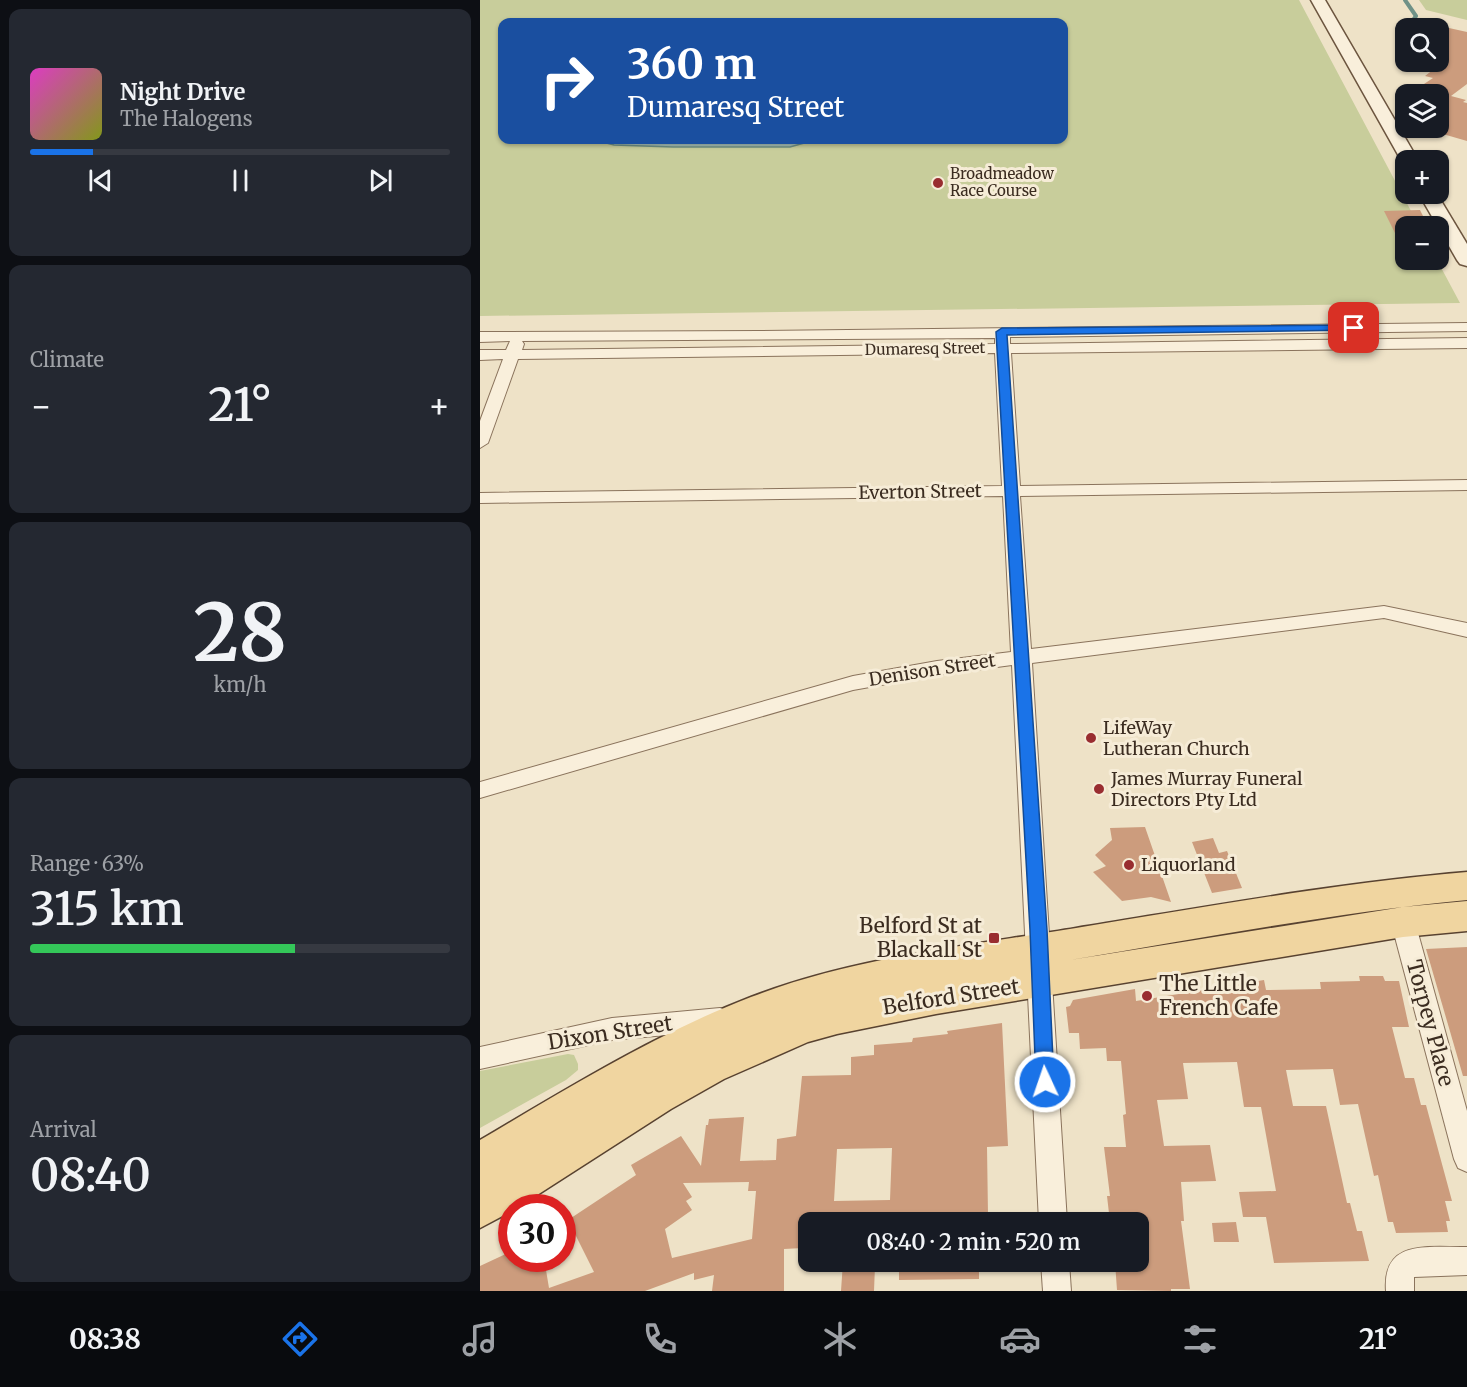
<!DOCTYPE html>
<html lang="en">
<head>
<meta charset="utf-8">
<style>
  :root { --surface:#171b24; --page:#242831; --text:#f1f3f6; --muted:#9ea1a6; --line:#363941; --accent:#1a73e8 }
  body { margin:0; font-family:Merriweather,serif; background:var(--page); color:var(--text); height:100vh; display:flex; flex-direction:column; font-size:22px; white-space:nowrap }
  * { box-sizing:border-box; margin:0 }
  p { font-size:20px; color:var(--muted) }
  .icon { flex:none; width:33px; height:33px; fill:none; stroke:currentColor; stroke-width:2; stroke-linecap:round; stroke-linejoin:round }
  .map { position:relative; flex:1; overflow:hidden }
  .drawer { display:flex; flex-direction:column; gap:9px; padding:9px; background:#0d0f14; width:480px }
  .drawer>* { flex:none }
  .guide { position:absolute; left:18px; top:18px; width:570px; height:126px; border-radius:12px; box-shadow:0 2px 4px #0004; background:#1a4fa0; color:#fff; overflow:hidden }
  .controls { position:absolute; left:915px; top:18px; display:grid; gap:12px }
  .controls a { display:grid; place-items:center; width:54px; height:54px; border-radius:12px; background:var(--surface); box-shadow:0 2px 4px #0004; font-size:30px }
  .speed { position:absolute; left:18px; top:1194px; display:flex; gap:12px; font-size:30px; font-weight:700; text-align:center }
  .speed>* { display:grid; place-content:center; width:78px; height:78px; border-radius:50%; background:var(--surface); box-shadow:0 2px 4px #0004; line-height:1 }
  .speed .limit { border:9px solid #d22; background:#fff; color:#111 }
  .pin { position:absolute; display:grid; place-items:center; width:51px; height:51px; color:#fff; margin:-26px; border-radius:12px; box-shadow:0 3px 9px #0006 }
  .me { position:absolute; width:66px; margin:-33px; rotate:357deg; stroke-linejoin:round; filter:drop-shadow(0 0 4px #0008) }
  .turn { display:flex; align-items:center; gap:21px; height:126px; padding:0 30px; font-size:27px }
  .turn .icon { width:78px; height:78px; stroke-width:2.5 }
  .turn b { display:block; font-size:42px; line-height:51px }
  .big { font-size:45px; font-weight:600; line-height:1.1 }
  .drawer .widget { flex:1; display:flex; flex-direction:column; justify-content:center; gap:9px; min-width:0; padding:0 21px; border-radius:12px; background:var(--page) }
  .drawer .dial { align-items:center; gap:0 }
  .dial b { font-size:78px; line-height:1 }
  .song { display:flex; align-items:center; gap:18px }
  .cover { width:72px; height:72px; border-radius:9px; background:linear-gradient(135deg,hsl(310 70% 55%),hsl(70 70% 35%)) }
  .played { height:6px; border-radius:3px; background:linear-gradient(90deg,var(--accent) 15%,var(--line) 15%) }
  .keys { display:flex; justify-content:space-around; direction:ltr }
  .heat { display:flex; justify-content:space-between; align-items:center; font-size:33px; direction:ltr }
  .charge { height:9px; border-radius:4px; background:linear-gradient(90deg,#34c759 63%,var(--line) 0) }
  .trip { position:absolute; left:318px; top:1212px; width:351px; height:60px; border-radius:12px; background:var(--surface); box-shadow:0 2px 4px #0004; font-weight:600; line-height:60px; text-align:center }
  .tabs { display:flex; height:96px; justify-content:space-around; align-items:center; background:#090b0e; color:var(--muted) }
  .tabs .icon { width:42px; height:42px }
  .tabs .selected { color:var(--accent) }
  .tabs b { font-size:27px; color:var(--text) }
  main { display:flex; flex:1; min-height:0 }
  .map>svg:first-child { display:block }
  .green { fill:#c8cd9b; fill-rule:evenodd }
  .water { fill:#a8c2ba; stroke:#6f9187; stroke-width:1.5 }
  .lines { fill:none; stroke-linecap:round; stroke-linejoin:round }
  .stream { stroke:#6f9187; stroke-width:4 }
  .building { fill:#cc9c7d; fill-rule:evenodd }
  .street-casing { stroke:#8a735c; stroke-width:2 }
  .secondary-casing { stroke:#6c553f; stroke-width:3 }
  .primary-casing { stroke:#584230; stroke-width:3 }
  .street { fill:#f9efdb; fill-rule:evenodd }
  .secondary { fill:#f9efdb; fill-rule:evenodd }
  .primary { fill:#f0d5a0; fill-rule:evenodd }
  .route { fill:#1a73e8; stroke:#114b97; stroke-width:1.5 }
  .poi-dot { fill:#992d30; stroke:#f6ecd7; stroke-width:2 }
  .labels { text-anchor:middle; stroke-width:6; stroke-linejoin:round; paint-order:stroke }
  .far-poi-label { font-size:15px; fill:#3b2c20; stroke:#f6ecd7; text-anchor:start }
  .far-street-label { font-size:15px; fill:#3b2c20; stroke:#f6ecd7 }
  .street-label { font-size:18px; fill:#3b2c20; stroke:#f6ecd7 }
  .poi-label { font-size:18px; fill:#3b2c20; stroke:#f6ecd7; text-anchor:start }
  .near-poi-label { font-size:21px; fill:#3b2c20; stroke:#f6ecd7; text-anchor:end }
  .near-street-label { font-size:21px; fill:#3b2c20; stroke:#f6ecd7 }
</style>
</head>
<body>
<main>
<section class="drawer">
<div class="widget">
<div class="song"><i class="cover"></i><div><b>Night Drive</b><p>The Halogens</p></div></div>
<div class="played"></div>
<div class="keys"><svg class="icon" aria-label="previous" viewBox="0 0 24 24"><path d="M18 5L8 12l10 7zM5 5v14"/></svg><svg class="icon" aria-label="pause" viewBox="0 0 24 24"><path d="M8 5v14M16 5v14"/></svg><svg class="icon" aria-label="next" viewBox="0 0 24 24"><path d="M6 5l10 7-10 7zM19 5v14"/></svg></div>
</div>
<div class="widget"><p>Climate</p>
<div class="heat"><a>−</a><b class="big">21°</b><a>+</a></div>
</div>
<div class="widget dial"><b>28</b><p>km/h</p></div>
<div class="widget"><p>Range · 63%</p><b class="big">315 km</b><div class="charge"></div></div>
<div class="widget"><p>Arrival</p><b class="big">08:40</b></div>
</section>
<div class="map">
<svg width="987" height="1291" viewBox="0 0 987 1291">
  <rect width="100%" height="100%" fill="#eee2c7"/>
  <!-- green -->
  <g class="green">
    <path d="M0 0H819L939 226H926V260H957L980 303 0 316ZM22 22H584V140H22Z"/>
    <polygon points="939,0 987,0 987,20 946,10"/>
    <polygon points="88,1054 94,1055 98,1064 98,1070 86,1080 0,1128 0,1071"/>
  </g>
  <!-- water -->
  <polygon class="water" points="122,140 335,140 310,147 193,147 134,145 123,142"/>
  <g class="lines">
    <!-- stream -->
    <polyline class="stream" points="925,0 936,16 931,23"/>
  </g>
  <!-- building -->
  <g class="building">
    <polygon points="969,28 987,32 987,84 971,96 986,100 983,102 987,103 987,141 949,130 958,128 958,123 968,117 958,114 958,94 929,94 953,78 945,76 958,66 958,35"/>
    <polygon points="940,210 948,226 926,226 926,255 904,211"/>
    <polygon points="665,827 691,902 671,897 642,901 613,872 626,866 615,855 632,840 630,828"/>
    <polygon points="733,838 739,853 747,851 762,888 732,893 712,842"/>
    <polygon points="987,947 987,1076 983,1076 946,949"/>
    <polygon points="879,976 903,976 905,981 919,981 929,1027 912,1027 925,1078 934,1078 941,1105 946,1105 972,1201 965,1201 970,1221 966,1221 968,1232 916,1233 913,1222 908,1222 898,1175 894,1176 878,1104 860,1105 853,1069 806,1070 813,1106 846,1106 867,1203 870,1203 877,1231 882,1231 889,1261 794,1263 786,1217 763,1217 759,1192 796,1191 781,1107 764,1107 757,1062 703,1063 708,1099 677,1100 684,1146 730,1145 736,1181 701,1182 704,1221 701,1221 710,1289 691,1289 691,1291 637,1290 635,1262 658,1262 658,1222 630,1222 627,1196 630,1196 624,1147 646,1147 643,1115 646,1114 641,1061 627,1061 626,1048 600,1049 599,1033 589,1033 586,1007 590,1006 593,1000 655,989 656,1001 784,980 786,990 841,989 840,982 880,981"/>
    <path d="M522 1023 528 1146 507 1147 508 1215 443 1216V1212H414V1222H328V1243H324L323 1248 304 1249V1291H232L234 1275 214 1280V1273L165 1291H0V1266L32 1251V1258H64L69 1288 114 1272 88 1220 156 1175 151 1165 201 1136 221 1166 226 1125H228L229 1119 264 1117 260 1161 296 1160 297 1139 316 1136 322 1076 371 1075V1057L394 1055V1045L432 1042 433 1038 468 1034 467 1031ZM412 1148 410 1200 354 1201 357 1149ZM269 1182 268 1191H276L272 1239 192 1258 185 1229 212 1210 206 1201 212 1197 203 1183Z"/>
    <polygon points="756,1222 759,1242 734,1242 732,1223"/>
    <polygon points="363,1262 387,1262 387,1266 395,1266 394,1291 361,1291"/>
    <polygon points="419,1262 499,1262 499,1279 419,1280"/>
  </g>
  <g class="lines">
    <defs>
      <g id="street">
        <path d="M987 323V331L530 337V344L987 338V348L531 353 540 486 987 480V490L540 496 551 649 904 606 987 623V637L904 618 552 663 587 1222H559L532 665 457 675 373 690 0 798V782L373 676 457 661 531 652 523 496 0 503V493L522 486 515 353 38 359 8 443 0 448V421L23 359 0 360V350H26L30 341 0 342V332L280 331ZM515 338V344L42 350 44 344 42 341Z"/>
        <polygon points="923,912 931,915 935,922 987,1111 987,1172 978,1168 974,1159 911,922 915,915"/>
        <polygon points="240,1008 249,1011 252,1019 249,1027 240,1030 132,1040 0,1069 0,1047 132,1018"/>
        <path d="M987 1247V1275L934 1277V1291H906C902 1238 949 1248 987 1247Z"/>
        <polygon points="561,1262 589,1262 591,1291 563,1291"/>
      </g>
      <g id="secondary">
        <polygon points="831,0 845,0 938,160 926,160 926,164 921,160"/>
        <polygon points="939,194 957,194 987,244 987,266 980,264 977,260"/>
      </g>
      <path id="primary" d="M987 872V900C853 913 722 938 590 960L923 907 987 901V931L923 937 456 1014 357 1034 328 1042 244 1079 191 1109 37 1208H32V1211L0 1228V1140C88 1088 175 1034 271 997 375 957 487 946 596 928 726 907 856 883 987 872Z"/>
    </defs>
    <!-- street casing -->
    <use href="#street" class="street-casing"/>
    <!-- secondary casing -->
    <use href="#secondary" class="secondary-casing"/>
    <!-- primary casing -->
    <use href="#primary" class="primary-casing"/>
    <!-- street -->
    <use href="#street" class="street"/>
    <!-- secondary -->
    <use href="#secondary" class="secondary"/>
    <!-- primary -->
    <use href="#primary" class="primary"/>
  </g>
  <!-- route -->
  <polygon class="route" points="874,325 879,328 878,330 527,335 567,930 574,1082 572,1087 565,1090 559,1087 556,1082 550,930 516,332 522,328"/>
  <!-- markers -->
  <g class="poi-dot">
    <circle cx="458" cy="183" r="6"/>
    <circle cx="611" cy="738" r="6"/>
    <circle cx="619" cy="789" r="6"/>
    <circle cx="649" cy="865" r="6"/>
    <rect x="508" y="932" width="12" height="12" rx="3"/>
    <circle cx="667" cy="996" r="6"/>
  </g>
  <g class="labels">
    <!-- far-poi labels -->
    <g class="far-poi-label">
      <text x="470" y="179">Broadmeadow<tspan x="470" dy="17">Race Course</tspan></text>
    </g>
    <!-- far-street labels -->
    <g class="far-street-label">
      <text transform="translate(445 349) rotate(-1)" y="5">Dumaresq Street</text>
    </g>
    <!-- street labels -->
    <g class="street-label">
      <text transform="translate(440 492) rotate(-1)" y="6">Everton Street</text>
      <text transform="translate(452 670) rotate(-9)" y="6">Denison Street</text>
    </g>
    <!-- poi labels -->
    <g class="poi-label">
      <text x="623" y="734">LifeWay<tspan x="623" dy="21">Lutheran Church</tspan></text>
      <text x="631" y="785">James Murray Funeral<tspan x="631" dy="21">Directors Pty Ltd</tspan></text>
      <text x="661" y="871">Liquorland</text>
    </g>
    <!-- near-poi labels -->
    <g class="near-poi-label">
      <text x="502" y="933">Belford St at<tspan x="502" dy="24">Blackall St</tspan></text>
      <text x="679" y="991" text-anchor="start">The Little<tspan x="679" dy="24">French Cafe</tspan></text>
    </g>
    <!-- near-street labels -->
    <g class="near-street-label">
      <text transform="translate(471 997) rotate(-9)" y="7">Belford Street</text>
      <text transform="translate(950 1023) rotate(75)" y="7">Torpey Place</text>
      <text transform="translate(130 1033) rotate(-9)" y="7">Dixon Street</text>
    </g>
  </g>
</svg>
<div class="controls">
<a><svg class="icon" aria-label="search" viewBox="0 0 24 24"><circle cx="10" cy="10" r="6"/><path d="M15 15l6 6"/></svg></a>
<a><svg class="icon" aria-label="layers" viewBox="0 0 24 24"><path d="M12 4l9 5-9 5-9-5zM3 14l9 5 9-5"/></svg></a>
<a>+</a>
<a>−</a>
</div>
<div class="speed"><div class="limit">30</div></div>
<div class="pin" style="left:874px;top:328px;background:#d93025"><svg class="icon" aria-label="arrive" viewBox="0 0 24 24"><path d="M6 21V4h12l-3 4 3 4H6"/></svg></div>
<svg class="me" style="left:565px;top:1082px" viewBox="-20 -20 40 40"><circle r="17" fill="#1a73e8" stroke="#fff" stroke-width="3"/><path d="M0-11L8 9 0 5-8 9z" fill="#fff"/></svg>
<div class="trip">08:40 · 2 min · 520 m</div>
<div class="guide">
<div class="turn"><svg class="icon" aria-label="right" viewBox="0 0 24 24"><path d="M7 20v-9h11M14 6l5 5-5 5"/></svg><div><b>360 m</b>Dumaresq Street</div></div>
</div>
</div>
</main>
<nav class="tabs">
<b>08:38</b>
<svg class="icon selected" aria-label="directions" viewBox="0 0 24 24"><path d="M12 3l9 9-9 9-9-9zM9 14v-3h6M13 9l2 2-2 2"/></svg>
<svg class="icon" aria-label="music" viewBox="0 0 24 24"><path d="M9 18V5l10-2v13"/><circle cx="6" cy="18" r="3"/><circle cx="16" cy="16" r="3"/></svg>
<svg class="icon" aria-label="phone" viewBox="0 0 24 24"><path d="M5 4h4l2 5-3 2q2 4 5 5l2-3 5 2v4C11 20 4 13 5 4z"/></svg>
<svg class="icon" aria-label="climate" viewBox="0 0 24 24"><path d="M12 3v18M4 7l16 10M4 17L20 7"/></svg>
<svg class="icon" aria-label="car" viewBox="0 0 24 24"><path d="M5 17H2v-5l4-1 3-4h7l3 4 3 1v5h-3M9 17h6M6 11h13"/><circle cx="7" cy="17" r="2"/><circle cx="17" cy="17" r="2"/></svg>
<svg class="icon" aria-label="filters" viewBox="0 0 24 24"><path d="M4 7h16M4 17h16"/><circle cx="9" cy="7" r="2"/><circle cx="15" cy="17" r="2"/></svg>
<b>21°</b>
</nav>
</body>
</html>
